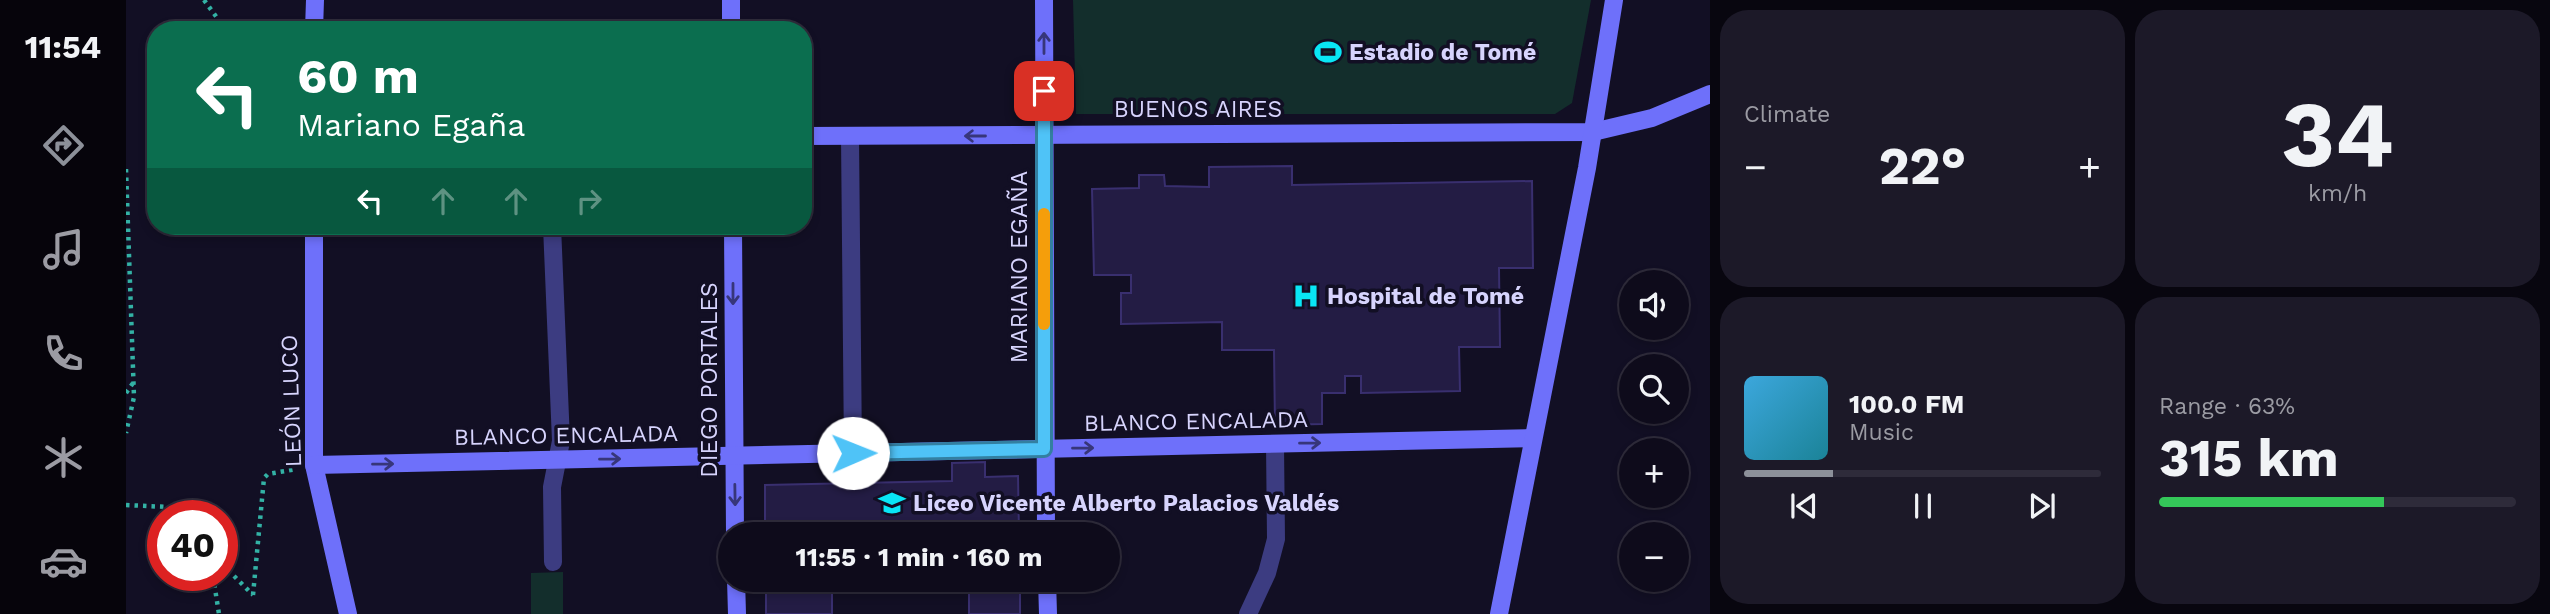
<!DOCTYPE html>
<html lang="en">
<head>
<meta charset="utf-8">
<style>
  :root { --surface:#0e0b1b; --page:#1c1928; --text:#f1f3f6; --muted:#9b9ba3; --line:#2e2b3a; --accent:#8c9099 }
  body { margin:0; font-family:"Work Sans",sans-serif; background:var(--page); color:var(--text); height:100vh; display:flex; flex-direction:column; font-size:26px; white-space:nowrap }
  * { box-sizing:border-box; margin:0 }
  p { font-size:23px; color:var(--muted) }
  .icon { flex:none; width:38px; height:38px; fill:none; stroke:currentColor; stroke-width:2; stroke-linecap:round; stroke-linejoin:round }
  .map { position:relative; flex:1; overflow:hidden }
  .sheet { display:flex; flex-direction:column; gap:10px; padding:10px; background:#08060f; width:840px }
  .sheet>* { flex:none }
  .banner { position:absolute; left:21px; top:21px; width:665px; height:214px; border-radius:28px; box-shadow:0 4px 10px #0003,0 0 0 2px var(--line); background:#0b6e4f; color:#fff; overflow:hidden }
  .buttons { position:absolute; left:1493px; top:270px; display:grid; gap:14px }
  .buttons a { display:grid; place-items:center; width:70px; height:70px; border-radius:50%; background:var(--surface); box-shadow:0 4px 10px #0003,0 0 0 2px var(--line); font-size:35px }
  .speed { position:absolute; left:21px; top:500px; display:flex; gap:14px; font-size:35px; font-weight:700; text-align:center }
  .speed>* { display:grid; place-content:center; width:91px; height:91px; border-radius:50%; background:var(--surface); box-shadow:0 4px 10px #0003,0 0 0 2px var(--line); line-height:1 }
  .speed .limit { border:10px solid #d22; background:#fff; color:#111 }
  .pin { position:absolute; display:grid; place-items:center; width:60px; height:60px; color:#fff; margin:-30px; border-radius:14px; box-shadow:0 4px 10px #0006 }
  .me { position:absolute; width:77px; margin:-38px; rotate:89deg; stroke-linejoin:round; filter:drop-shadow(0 0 5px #0008) }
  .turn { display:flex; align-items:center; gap:24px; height:147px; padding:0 35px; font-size:32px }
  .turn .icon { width:91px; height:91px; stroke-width:2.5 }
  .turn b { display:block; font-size:49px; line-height:60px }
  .lanes { display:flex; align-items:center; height:66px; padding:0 35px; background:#0003; justify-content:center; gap:35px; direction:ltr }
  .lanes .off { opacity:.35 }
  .big { font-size:52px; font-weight:700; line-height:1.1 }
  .sheet .card { flex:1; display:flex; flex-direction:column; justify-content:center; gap:10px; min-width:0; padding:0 24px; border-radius:28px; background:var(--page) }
  .sheet .dial { align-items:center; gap:0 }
  .dial b { font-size:91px; line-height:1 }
  .song { display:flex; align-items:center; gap:21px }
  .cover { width:84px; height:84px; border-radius:10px; background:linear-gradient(135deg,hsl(200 70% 55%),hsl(190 70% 35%)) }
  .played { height:7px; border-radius:4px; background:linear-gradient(90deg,var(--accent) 25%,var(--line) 25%) }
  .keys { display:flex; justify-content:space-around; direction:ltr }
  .heat { display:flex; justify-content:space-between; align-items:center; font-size:38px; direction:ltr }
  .charge { height:10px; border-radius:5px; background:linear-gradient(90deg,#34c759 63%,var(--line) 0) }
  .sheet .tiles { flex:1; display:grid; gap:10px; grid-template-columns:repeat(2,1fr) }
  .trip { position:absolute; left:592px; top:522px; width:402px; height:70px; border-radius:35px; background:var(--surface); box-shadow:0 4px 10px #0003,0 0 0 2px var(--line); font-weight:700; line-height:70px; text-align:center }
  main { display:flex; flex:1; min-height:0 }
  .tabs { display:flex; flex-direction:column; width:126px; justify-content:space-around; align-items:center; background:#06040b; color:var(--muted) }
  .tabs .icon { width:49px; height:49px }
  .tabs .selected { color:var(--accent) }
  .tabs b { font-size:32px; color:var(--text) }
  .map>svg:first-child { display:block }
  .green { fill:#132e2c }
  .building { fill:#231c44; stroke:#392f6f; stroke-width:2 }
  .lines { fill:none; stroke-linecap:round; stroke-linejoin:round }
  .path { stroke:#33b2a5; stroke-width:4.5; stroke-dasharray:3.5 5; stroke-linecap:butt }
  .street { stroke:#3c3c81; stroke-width:18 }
  .secondary { stroke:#6e70fa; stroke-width:18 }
  .oneway { stroke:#37367a }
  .route-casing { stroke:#337fa1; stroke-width:18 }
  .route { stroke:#4fc3f7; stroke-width:12 }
  .slow { stroke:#f59e0b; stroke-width:12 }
  .labels { text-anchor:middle; stroke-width:7; stroke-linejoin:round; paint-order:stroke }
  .poi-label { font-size:23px; font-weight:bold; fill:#d7d4fd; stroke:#120f24; text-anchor:start }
  .street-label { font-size:23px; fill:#d7d4fd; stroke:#120f24 }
</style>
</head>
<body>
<main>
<nav class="tabs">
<b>11:54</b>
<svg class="icon selected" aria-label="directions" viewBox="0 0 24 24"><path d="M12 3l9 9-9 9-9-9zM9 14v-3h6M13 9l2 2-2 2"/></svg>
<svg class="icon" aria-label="music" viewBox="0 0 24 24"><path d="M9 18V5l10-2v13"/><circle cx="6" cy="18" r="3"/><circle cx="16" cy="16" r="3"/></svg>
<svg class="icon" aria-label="phone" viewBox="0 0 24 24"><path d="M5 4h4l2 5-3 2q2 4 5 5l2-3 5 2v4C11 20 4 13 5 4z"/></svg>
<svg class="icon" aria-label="climate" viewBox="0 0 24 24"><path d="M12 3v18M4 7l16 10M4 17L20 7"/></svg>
<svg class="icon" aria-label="car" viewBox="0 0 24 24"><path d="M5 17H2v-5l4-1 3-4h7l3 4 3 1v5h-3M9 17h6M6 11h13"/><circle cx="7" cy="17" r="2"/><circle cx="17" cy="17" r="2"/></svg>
</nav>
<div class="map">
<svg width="1584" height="614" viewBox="0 0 1584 614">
  <rect width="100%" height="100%" fill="#120f24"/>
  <!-- green -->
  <g class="green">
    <polygon points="947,0 1465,0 1446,103 1429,114 950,114"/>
    <polygon points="437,572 437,614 405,614 405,573"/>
  </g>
  <!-- building -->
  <g class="building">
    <polygon points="1166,166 1166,185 1406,181 1407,268 1373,268 1374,347 1333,347 1334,391 1235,393 1235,376 1219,376 1219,393 1196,393 1196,424 1149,425 1148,350 1096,350 1096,322 995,324 995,293 1005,293 1005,275 968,275 966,189 1013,188 1013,175 1038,175 1039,186 1083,187 1083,167"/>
    <polygon points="859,462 859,477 892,476 893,534 639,534 639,485 826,481 826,463"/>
    <rect x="640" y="579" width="66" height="35"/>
    <rect x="843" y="579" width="51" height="35"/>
  </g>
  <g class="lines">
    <!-- path -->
    <g class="path">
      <polyline points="78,0 100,30"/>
      <polyline points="0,169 8,397 0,433"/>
      <polyline points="0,393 7,383"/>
      <polyline points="0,505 42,507 56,516"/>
      <polyline points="96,564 127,595"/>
      <polyline points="87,576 93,614"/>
      <polyline points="127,595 138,478 142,474 171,469"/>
    </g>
    <!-- street -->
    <g class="street">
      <polyline points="724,137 727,453"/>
      <polyline points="426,226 435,441 426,487 427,562"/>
      <polyline points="1122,614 1141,573 1150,539 1149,444"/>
    </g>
    <!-- secondary -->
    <g class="secondary">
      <polyline points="605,0 605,30"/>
      <polyline points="918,0 920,534"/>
      <polyline points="188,30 189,0"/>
      <polyline points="677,136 1467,132 1526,118 1584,94"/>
      <polyline points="188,226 188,465 222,614"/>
      <polyline points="607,226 609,534"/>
      <polyline points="188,465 1407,438"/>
      <polyline points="610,579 611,614"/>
      <polyline points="921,579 922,614"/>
      <polyline points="1373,614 1461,168 1488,0"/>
    </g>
  </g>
  <!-- one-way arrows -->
  <defs><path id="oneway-shaft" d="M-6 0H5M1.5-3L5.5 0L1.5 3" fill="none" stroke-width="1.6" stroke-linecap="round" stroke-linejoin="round" transform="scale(1.75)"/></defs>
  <g class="oneway">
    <use href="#oneway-shaft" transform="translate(918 43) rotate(-90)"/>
    <use href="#oneway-shaft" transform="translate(849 136) rotate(180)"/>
    <use href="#oneway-shaft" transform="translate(607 294) rotate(90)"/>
    <use href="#oneway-shaft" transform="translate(1184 443) rotate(-1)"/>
    <use href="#oneway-shaft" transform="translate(957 448) rotate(-1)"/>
    <use href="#oneway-shaft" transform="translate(484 459) rotate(-1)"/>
    <use href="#oneway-shaft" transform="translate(257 464) rotate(-1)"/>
    <use href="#oneway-shaft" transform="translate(609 495) rotate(89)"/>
  </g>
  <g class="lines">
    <defs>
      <polyline id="route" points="727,453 918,449 918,91"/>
    </defs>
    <!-- route casing -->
    <use href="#route" class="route-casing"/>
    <!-- route -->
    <use href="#route" class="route"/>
    <!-- slow -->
    <polyline class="slow" points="918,214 918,324"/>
  </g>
  <!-- icons -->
  <defs>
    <symbol id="stadium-bare" viewBox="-9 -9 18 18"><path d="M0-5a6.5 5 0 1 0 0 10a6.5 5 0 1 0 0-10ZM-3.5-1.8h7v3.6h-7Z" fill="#09e6f5" stroke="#120f24" stroke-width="2.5" paint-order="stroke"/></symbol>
    <symbol id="hospital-bare" viewBox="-9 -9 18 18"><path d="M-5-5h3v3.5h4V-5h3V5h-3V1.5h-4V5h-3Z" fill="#09e6f5" stroke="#120f24" stroke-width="2.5" paint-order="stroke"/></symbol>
    <symbol id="school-bare" viewBox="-9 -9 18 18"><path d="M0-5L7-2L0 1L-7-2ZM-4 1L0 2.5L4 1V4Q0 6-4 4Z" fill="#09e6f5" stroke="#120f24" stroke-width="2.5" paint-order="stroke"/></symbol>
  </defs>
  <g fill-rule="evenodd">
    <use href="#stadium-bare" x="1183" y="33" width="38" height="38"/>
    <use href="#hospital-bare" x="1161" y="277" width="38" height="38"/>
    <use href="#school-bare" x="747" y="484" width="38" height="38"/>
  </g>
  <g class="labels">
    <!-- poi labels -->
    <g class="poi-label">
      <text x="1223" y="60">Estadio de Tomé</text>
      <text x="1201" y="304">Hospital de Tomé</text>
      <text x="787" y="511">Liceo Vicente Alberto Palacios Valdés</text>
    </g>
    <!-- street labels -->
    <g class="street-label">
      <text x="1072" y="117">BUENOS AIRES</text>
      <text transform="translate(893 267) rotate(-90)" y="8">MARIANO EGAÑA</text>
      <text transform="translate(583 380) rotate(-90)" y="8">DIEGO PORTALES</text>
      <text transform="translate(165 401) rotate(-92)" y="8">LEÓN LUCO</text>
      <text transform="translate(1070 421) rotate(-1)" y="8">BLANCO ENCALADA</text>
      <text transform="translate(440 435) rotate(-1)" y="8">BLANCO ENCALADA</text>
    </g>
  </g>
</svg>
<div class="buttons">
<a><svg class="icon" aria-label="sound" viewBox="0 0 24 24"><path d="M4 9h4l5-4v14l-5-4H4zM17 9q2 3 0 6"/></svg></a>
<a><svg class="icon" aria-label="search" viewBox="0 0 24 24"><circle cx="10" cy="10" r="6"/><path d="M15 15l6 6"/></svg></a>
<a>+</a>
<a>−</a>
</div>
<div class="speed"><div class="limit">40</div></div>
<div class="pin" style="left:918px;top:91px;background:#d93025"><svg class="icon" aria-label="arrive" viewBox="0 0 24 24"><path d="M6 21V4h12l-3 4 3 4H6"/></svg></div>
<svg class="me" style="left:727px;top:453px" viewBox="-20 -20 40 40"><circle r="19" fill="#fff"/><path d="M0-13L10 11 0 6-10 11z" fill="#4fc3f7"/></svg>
<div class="trip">11:55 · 1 min · 160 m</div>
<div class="banner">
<div class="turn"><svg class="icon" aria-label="left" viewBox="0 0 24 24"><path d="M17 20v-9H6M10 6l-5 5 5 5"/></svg><div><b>60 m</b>Mariano Egaña</div></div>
<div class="lanes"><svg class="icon" aria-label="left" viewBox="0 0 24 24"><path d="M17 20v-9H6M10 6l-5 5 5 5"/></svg><svg class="icon off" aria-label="ahead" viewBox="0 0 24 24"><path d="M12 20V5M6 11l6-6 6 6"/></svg><svg class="icon off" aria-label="ahead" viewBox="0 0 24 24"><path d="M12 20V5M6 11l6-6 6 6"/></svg><svg class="icon off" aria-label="right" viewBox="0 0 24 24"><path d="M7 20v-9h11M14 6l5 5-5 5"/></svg></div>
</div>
</div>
<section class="sheet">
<div class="tiles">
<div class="card"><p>Climate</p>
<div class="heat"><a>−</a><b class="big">22°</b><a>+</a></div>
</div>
<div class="card dial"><b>34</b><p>km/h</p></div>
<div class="card">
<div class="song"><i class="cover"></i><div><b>100.0 FM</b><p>Music</p></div></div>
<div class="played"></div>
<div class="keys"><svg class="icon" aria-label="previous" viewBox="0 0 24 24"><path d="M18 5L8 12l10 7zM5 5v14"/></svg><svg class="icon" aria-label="pause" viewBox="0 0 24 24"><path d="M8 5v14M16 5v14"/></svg><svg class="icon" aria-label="next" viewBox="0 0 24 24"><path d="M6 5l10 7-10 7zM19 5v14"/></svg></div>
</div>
<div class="card"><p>Range · 63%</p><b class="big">315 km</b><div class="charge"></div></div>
</div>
</section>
</main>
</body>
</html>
